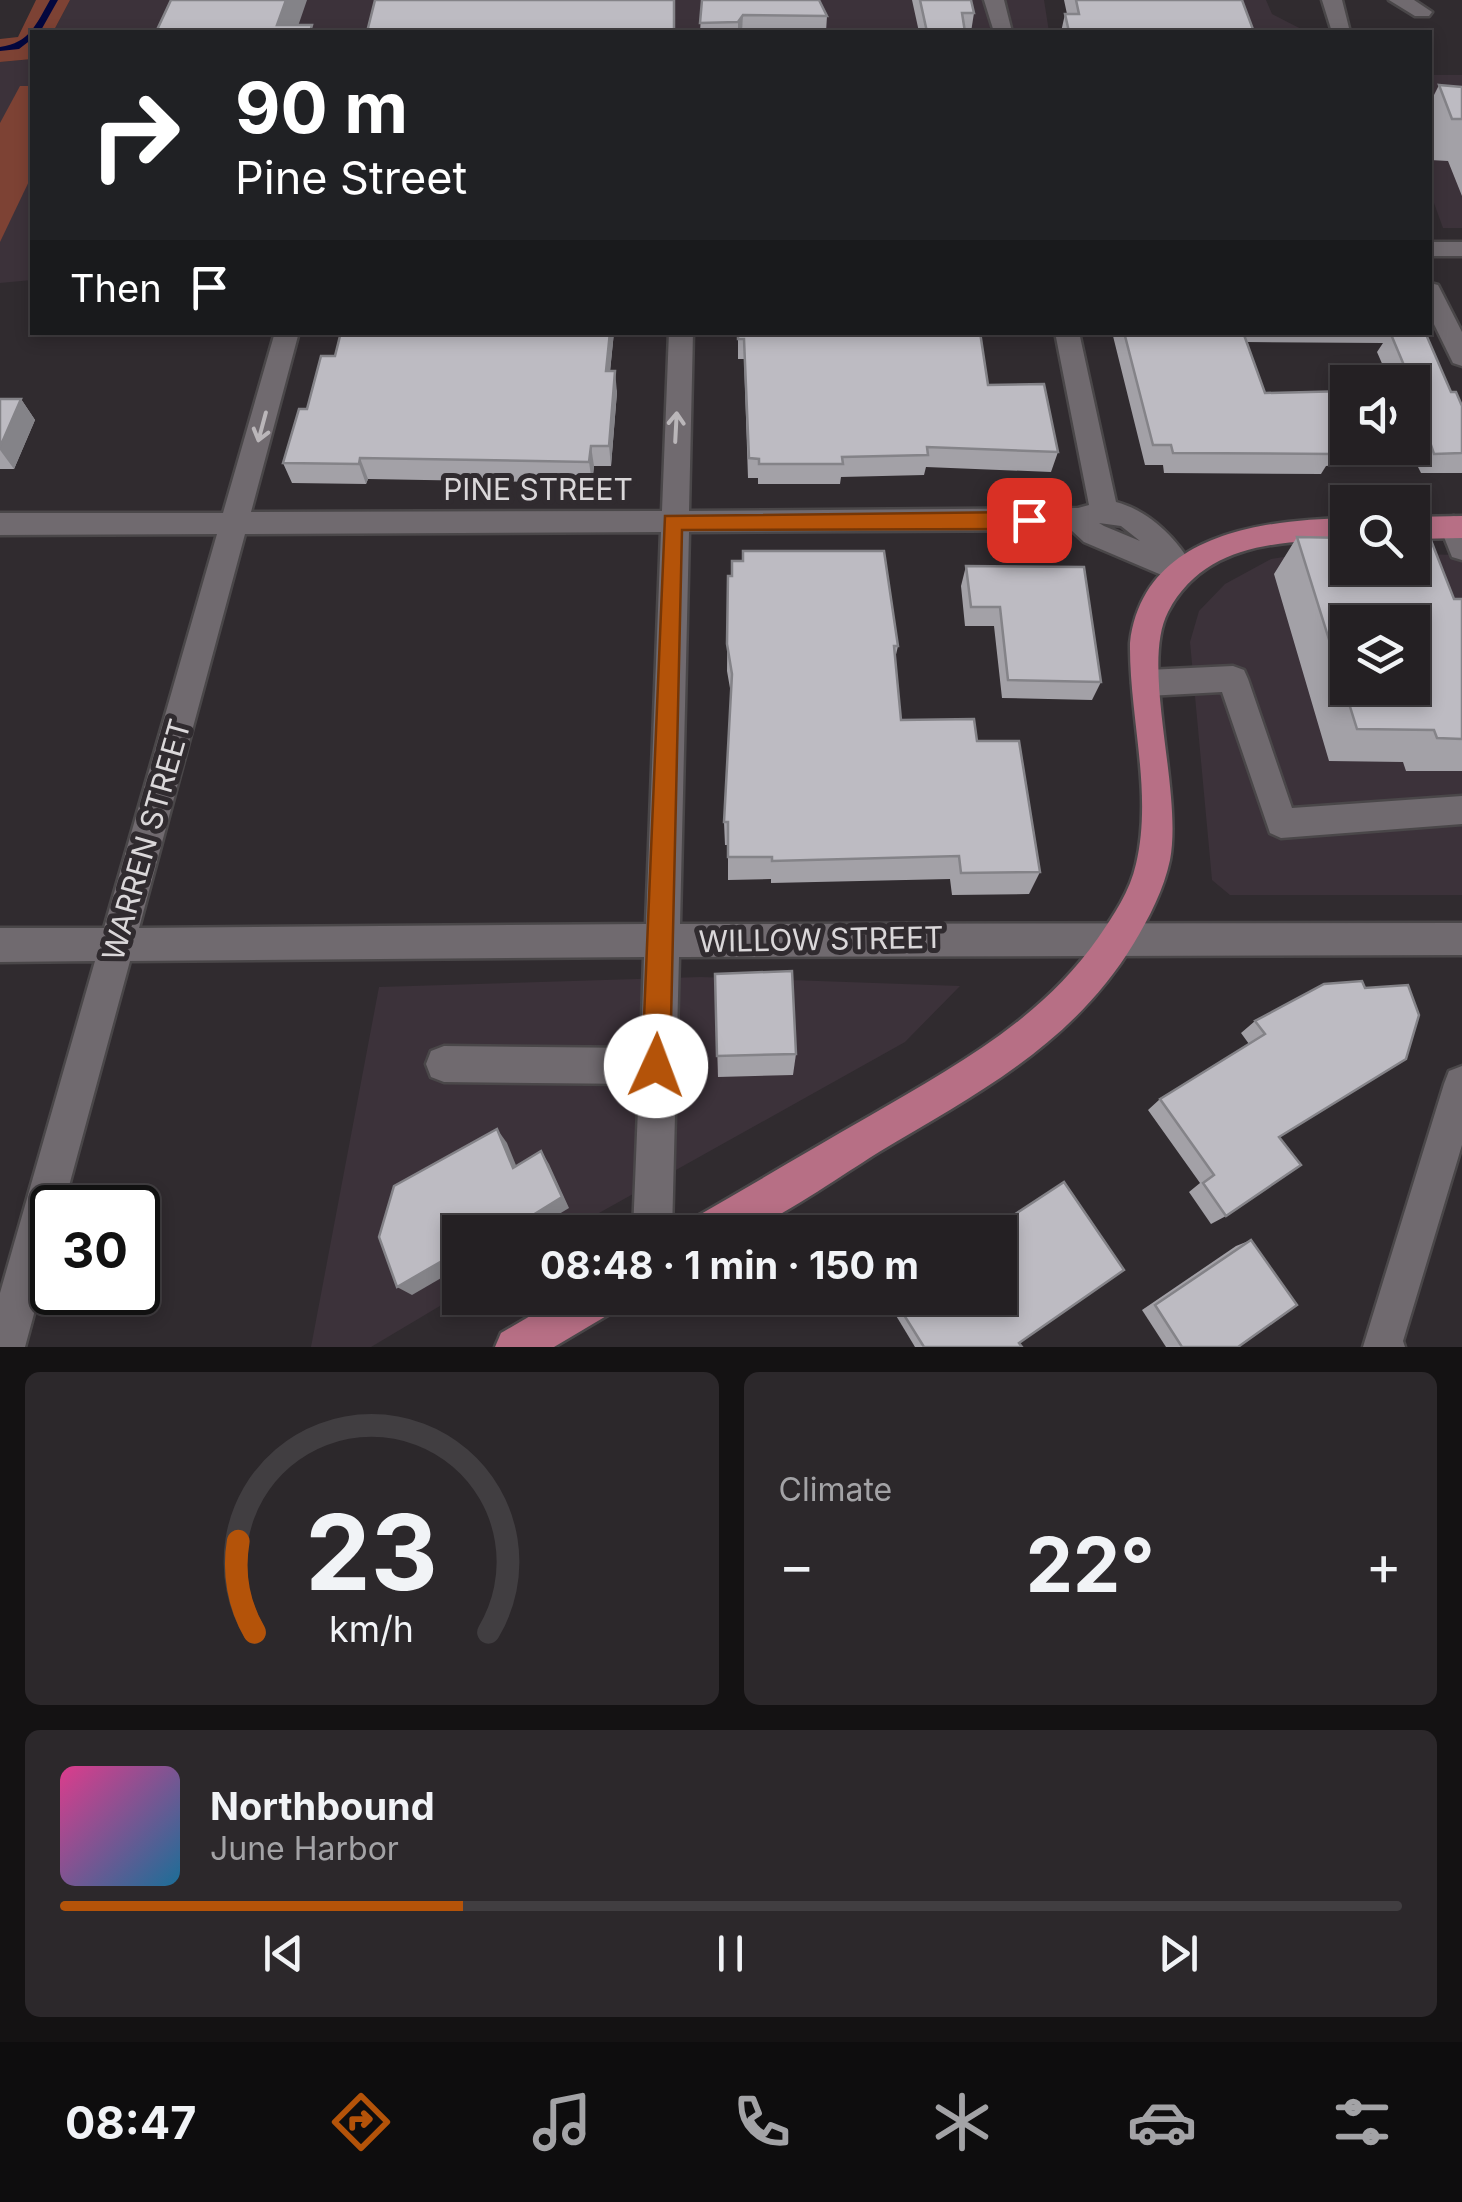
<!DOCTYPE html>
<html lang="en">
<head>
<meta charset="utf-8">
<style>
  :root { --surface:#242023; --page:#2c282b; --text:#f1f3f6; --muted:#a3a3a6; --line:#413e41; --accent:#b45309 }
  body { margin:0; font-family:Inter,sans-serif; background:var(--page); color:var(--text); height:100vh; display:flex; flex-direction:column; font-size:38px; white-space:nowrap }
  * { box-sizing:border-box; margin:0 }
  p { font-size:32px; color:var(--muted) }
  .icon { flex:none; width:55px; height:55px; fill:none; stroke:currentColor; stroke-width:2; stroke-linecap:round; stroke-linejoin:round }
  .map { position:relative; height:1347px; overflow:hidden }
  .drawer { display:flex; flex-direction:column; gap:25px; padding:25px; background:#141213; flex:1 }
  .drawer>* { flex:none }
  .top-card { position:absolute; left:30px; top:30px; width:1402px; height:305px; border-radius:0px; box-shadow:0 5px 15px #0003,0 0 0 2px var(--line); background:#202124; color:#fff; overflow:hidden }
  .tools { position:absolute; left:1330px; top:365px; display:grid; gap:20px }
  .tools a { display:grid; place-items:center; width:100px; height:100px; border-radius:0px; background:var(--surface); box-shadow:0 5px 15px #0003,0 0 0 2px var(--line); font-size:50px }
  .speed { position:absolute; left:30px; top:1185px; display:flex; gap:20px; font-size:50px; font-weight:700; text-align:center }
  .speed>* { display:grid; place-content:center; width:130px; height:130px; border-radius:50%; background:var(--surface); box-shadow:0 5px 15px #0003,0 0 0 2px var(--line); line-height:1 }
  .speed .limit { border:5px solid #111; border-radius:15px; background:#fff; color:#111 }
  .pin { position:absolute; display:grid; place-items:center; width:85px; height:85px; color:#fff; margin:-42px; border-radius:20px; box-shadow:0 5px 15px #0006 }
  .me { position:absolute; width:110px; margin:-55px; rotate:2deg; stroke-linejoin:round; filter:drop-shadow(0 0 8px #0008) }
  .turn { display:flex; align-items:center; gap:35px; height:210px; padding:0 40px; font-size:45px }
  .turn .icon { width:130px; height:130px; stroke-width:2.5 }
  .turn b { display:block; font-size:70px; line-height:85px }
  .then { display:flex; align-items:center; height:95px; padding:0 40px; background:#0003; gap:20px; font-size:38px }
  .big { font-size:75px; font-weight:700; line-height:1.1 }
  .drawer .card { flex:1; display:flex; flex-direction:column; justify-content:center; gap:15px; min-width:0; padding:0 35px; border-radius:15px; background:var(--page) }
  .drawer .dial { align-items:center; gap:0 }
  .dial svg { height:260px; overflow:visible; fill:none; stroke:var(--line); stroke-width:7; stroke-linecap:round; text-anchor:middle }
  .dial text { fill:var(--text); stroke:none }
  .song { display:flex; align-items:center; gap:30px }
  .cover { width:120px; height:120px; border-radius:15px; background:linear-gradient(135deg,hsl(330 70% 55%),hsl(200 70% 35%)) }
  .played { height:10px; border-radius:5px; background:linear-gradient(90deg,var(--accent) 30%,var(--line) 30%) }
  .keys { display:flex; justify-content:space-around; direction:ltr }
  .heat { display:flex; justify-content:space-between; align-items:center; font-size:55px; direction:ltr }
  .drawer .tiles { flex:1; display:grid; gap:25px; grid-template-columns:1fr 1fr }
  .card:last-child { grid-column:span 2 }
  .trip { position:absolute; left:442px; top:1215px; width:575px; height:100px; border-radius:0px; background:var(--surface); box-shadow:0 5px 15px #0003,0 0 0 2px var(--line); font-weight:700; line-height:100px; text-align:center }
  .tabs { display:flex; height:160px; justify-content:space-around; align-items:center; background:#0e0d0e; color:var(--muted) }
  .tabs .icon { width:70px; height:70px }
  .tabs .active { color:var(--accent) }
  .tabs b { font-size:45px; color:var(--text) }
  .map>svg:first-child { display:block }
  .built { fill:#3c323a; fill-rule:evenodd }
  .green { fill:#7d4234 }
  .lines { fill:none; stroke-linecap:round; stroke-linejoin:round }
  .stream { fill:#03073e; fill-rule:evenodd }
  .minor-casing { stroke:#4a4749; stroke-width:5 }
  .major-casing { stroke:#4a4749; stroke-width:5 }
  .minor { fill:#706a6f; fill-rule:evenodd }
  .major { fill:#b76f85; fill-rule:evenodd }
  .wall { fill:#a3a1a7; fill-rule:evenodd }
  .shaded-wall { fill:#848388 }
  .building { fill:#bdbbc2; stroke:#848388; stroke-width:2.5; fill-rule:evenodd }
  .oneway { stroke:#bab6b9 }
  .route { fill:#b45309; stroke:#753606; stroke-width:2.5 }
  .labels { text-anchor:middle; stroke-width:10; stroke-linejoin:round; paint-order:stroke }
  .street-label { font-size:30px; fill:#dad7d9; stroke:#302b2f }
</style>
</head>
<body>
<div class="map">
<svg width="1462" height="1347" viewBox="0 0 1462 1347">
  <rect width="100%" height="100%" fill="#302b2f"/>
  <!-- built -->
  <g class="built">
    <polygon points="70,0 1044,0 1049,32 53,32"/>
    <polygon points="1141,0 1266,0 1272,14 1307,32 1152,32"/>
    <polygon points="32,59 32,280 0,283 0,62"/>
    <polygon points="1430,75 1462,75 1462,228 1443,228 1430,192"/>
    <path d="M1315 552 1348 568H1412L1413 554 1462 555V895H1230L1212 880 1190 642 1199 611 1225 584 1271 559ZM1348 622H1412V688H1348Z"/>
    <polygon points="701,977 960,986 905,1042 565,1232 460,1232 460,1294 371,1347 311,1347 379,987"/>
  </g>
  <!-- green -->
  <g class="green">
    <polygon points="36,0 70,0 53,32 32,32 32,59 0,62 0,39 18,37"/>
    <polygon points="20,86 32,86 32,175 0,242 0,123"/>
  </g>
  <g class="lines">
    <!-- stream -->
    <path class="stream" d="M50 0H58L40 32H32V39L19 49 0 51V47C30 43 36 24 50 0Z"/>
    <defs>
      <g id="minor">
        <polygon points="984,0 1004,0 1012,32 994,32"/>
        <polygon points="1322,0 1342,0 1350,32 1332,32"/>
        <polygon points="1389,0 1414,0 1432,12 1429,16 1415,16"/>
        <rect x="1430" y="242" width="32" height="14"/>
        <polygon points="1430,283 1438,285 1462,332 1462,366 1453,363 1430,316"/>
        <path d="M275 332H299L251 512 662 511 669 332H693L689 511 1078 508 1089 505 1055 332H1079L1116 502C1150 511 1179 540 1195 571L1191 579 1181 582 1171 579 1084 542 1071 530 689 532 680 924 1462 923V955L679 957 672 1232H633L639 1084 444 1082 431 1077 426 1064 431 1051 444 1046 641 1048 644 957 130 961 63 1208H52V1247L25 1347H0V1293L95 961 0 962V928H104L217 534 0 535V513H223ZM1099 523 1121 526 1140 541 1104 526ZM661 532 646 924 139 928 245 534Z"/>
        <polygon points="1454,516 1462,519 1462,560 1452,557 1440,527 1444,519"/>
        <polygon points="1233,666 1244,670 1248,679 1292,808 1462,796 1462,824 1281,838 1270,833 1222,692 1147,696 1136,692 1132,683 1136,674 1147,670"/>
        <polygon points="1462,1066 1462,1145 1403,1341 1405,1347 1363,1347 1444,1084 1449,1071"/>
      </g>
      <g id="major">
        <polygon points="1462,516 1462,538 1412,539 1412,517"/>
        <path d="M1348 518V540C1280 541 1204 543 1168 612 1140 666 1183 791 1170 860 1164 889 1149 918 1134 943 1073 1044 977 1094 879 1152 853 1168 764 1229 742 1232 725 1235 706 1232 689 1232L694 1218C752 1185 808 1151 866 1118 953 1067 1039 1022 1098 938 1114 915 1130 891 1136 864 1153 793 1129 715 1130 643 1143 534 1261 520 1348 518Z"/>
        <polygon points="561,1298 619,1298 613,1312 554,1347 495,1347 501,1333"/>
      </g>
    </defs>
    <!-- minor casing -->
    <use href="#minor" class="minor-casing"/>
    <!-- major casing -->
    <use href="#major" class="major-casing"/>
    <!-- minor -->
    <use href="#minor" class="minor"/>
    <!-- major -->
    <use href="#major" class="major"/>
  </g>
  <!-- wall -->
  <g class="wall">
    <polygon points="702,0 827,16 826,32 700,32"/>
    <polygon points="912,0 971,0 974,13 971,32 919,32"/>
    <polygon points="1064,0 1242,0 1254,32 1061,32 1065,14 1067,14"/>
    <polygon points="1439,85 1462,87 1462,196 1448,161 1430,160 1430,103"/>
    <polygon points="341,332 614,332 610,371 617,392 611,466 594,466 592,483 368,479 366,484 292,483 283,463 335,356"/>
    <polygon points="738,332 1029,332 980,333 988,385 1058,452 1051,472 926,467 924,475 841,477 840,484 758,484 758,478 748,478 744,359 738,359"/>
    <path d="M1112 332H1425L1451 392 1462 406V473H1421L1417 465H1336L1326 466 1321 474 1164 473 1163 465H1145ZM1247 342 1383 343 1377 352 1390 382H1412V448H1348V391L1265 393Z"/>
    <polygon points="0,399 21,399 35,420 14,469 0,469"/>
    <polygon points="1297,537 1454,599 1462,599 1462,771 1406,771 1403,762 1329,761 1274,574"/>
    <polygon points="966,566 1101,682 1092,700 1002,698 994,626 965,626 961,586"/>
    <polygon points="728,576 898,646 895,659 901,720 977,741 1040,872 1029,894 952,895 950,879 771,883 771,879 728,880 728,845 725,845 724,822 731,694 727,671"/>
    <polygon points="715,974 796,1054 793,1075 718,1077"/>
    <polygon points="1324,984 1279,1137 1226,1216 1211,1224 1189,1192 1200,1183 1148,1110 1160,1099 1249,1044 1241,1033 1255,1021"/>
    <polygon points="1251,1240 1238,1347 1166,1347 1142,1310 1236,1246"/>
    <polygon points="896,1298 1019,1343 1022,1347 915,1347 889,1304"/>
  </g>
  <!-- shaded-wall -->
  <g class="shaded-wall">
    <polygon points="286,0 307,0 296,32 277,25"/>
    <polygon points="743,15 742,32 738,32 738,22"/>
    <polygon points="610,332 614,332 608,392 606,371"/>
    <polygon points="615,371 617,392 611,466 609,446"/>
    <polygon points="21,399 35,420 14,469 0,450 0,447"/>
    <polygon points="591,446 594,466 592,483 589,462"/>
    <polygon points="360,458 368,479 366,484 359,464"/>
    <polygon points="497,1129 507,1143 522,1180 513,1168"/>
    <polygon points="541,1151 549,1164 569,1208 541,1225 544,1232 532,1232"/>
    <polygon points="442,1261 455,1270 412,1295 397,1287"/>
    <polygon points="460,1275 460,1288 450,1281"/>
  </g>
  <!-- building -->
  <g class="building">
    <polygon points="171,0 286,0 277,25 312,25 310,32 156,32"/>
    <polygon points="375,0 674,0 674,32 367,32"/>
    <polygon points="702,0 819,0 827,16 743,15 738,22 700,23"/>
    <polygon points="920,0 971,0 974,13 962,13 965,32 927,32"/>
    <polygon points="1076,0 1242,0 1254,32 1069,32 1065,14 1079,14"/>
    <polygon points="1439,85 1462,87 1462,119 1452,119"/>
    <polygon points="341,332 610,332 606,371 615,371 609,446 591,446 589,462 360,458 359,464 283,463 299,409 307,409 321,356 335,356"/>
    <polygon points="738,332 980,332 988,385 1044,384 1058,452 927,447 928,455 842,457 843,464 759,464 759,459 749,458 744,339 738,339"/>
    <polygon points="1124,332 1243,332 1265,393 1348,391 1348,445 1330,447 1333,454 1173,453 1171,445 1153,445"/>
    <polygon points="1390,332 1425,332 1451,392 1456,392 1462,406 1462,453 1434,454 1431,445 1412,445 1412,382 1411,382"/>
    <polygon points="0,399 21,399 0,447"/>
    <path d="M1412 520H1423L1454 599H1462V739L1437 738 1434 730 1357 729 1297 537 1348 538V568H1412ZM1348 622H1412V688H1348Z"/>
    <polygon points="743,551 884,551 898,646 894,646 901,720 974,719 977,741 1019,741 1040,872 961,873 959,856 772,861 772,857 728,857 728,822 724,822 732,674 727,644 728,576 732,576 732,561 743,561"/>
    <polygon points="966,566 1084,567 1101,682 1008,680 1000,607 971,607"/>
    <polygon points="792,971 796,1054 717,1056 715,974"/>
    <polygon points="1362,981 1365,988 1408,985 1419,1015 1406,1059 1279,1137 1301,1165 1226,1216 1203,1183 1214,1175 1160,1099 1265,1034 1255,1021 1324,984"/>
    <polygon points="497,1129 513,1168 541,1151 562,1197 533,1215 539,1229 532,1232 460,1232 460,1275 450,1281 442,1261 397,1287 379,1237 394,1186"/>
    <polygon points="1064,1182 1124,1270 1019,1343 1022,1347 924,1347 894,1299 1000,1298 1000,1232 988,1232"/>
    <polygon points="1251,1240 1297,1305 1238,1347 1182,1347 1155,1305"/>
  </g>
  <!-- one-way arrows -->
  <defs><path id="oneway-shaft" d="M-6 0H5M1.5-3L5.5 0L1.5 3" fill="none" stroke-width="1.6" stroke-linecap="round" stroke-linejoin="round" transform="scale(2.5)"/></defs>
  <g class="oneway">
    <use href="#oneway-shaft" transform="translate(262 427) rotate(105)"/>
    <use href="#oneway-shaft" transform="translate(676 427) rotate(-87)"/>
  </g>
  <!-- route -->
  <polygon class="route" points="1029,512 1039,520 1029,529 682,530 670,1066 666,1076 656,1080 646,1076 642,1066 665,516"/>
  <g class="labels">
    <!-- street labels -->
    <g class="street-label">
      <text x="538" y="500">PINE STREET</text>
      <text transform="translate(147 840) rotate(-74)" y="10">WARREN STREET</text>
      <text transform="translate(821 940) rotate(-1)" y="10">WILLOW STREET</text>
    </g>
  </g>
</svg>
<div class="tools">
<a><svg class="icon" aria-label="sound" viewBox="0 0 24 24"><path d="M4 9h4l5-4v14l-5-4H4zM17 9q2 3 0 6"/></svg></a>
<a><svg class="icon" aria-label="search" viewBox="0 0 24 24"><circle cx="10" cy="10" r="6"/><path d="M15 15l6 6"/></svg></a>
<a><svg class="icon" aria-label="layers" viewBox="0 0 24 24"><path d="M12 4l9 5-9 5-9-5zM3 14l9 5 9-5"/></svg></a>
</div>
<div class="speed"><div class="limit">30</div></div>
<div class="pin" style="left:1029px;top:520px;background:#d93025"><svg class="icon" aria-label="arrive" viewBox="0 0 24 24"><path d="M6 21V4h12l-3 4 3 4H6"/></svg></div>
<svg class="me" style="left:656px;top:1066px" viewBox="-20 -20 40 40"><circle r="19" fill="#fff"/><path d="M0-13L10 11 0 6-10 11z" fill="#b45309"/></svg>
<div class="trip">08:48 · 1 min · 150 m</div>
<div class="top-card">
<div class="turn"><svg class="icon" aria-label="right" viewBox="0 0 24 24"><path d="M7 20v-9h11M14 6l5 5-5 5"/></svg><div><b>90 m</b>Pine Street</div></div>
<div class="then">Then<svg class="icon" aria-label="arrive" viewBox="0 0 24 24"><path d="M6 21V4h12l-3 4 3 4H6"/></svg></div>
</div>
</div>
<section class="drawer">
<div class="tiles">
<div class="card dial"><svg viewBox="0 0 100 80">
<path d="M14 69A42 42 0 1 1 86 69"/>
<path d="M14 69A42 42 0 0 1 9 41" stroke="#b45309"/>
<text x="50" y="56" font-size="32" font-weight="700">23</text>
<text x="50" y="72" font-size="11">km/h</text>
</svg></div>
<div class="card"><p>Climate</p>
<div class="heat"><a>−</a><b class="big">22°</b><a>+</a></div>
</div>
<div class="card">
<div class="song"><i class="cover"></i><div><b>Northbound</b><p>June Harbor</p></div></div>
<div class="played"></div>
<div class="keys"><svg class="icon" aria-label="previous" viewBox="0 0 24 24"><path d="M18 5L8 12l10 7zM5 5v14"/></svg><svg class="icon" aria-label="pause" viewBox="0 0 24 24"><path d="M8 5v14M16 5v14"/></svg><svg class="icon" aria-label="next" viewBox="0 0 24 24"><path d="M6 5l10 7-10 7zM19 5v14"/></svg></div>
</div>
</div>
</section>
<nav class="tabs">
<b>08:47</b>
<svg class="icon active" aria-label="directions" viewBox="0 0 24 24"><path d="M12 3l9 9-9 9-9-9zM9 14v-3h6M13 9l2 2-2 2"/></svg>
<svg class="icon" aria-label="music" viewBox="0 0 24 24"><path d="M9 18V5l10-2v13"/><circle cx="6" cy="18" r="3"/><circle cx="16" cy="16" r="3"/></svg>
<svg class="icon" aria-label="phone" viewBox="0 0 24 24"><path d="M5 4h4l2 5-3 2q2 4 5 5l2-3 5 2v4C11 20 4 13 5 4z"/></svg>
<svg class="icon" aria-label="climate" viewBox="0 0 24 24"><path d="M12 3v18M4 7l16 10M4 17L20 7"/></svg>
<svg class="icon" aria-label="car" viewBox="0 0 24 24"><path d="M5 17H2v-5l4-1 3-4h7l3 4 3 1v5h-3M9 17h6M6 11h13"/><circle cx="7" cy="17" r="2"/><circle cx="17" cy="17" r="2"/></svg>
<svg class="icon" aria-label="filters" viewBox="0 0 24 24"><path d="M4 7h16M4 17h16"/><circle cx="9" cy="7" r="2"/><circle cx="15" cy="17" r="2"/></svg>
</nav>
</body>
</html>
